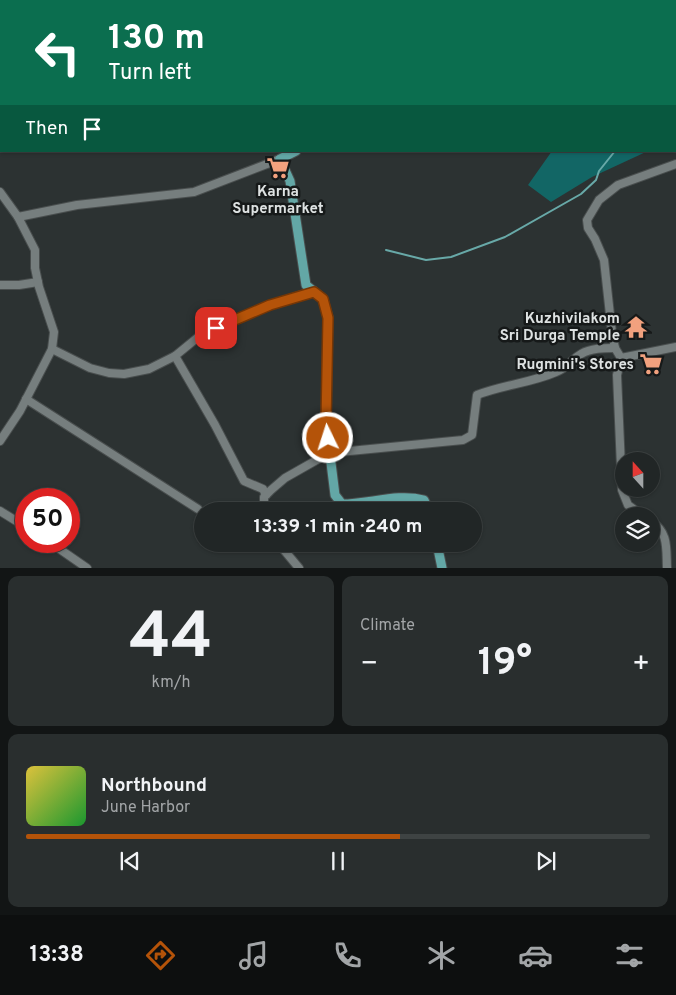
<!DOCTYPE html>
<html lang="en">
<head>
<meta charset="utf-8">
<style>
  :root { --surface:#212626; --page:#292e2e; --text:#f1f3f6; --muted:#a2a5a7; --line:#3e4343; --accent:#b45309 }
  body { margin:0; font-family:Overpass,sans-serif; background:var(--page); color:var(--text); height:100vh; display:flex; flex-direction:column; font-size:19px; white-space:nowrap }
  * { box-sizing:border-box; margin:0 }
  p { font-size:16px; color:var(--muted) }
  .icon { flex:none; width:28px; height:28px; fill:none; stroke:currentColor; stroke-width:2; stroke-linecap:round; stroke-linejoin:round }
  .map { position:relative; height:568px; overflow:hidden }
  .side { display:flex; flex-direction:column; gap:8px; padding:8px; background:#121515; flex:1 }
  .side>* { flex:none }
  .hud { position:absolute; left:0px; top:0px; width:676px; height:152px; box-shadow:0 1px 4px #0004,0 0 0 1px var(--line); background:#0b6e4f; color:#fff; overflow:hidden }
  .needle { width:32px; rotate:339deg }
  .buttons { position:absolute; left:615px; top:452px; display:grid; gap:10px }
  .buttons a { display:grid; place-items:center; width:45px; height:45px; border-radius:50%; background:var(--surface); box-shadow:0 1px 4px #0004,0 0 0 1px var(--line); font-size:25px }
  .speed { position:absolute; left:15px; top:488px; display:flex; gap:10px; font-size:25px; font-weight:700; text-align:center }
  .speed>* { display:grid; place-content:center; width:65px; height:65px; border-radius:50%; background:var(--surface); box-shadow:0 1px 4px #0004,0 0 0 1px var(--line); line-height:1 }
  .speed .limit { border:8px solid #d22; background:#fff; color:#111 }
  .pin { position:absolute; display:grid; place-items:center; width:42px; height:42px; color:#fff; margin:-21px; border-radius:10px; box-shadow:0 2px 8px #0006 }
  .me { position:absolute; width:55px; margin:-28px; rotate:356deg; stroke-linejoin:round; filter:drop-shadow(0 0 4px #0008) }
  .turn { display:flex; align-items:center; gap:18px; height:105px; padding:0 25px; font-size:22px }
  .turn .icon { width:65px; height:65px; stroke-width:2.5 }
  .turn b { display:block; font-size:35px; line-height:42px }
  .then { display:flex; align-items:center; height:48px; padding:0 25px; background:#0003; gap:10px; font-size:19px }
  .big { font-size:38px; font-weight:700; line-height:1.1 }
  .side .tile { flex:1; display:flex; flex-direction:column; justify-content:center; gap:8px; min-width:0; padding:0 18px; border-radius:10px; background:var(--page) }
  .side .dial { align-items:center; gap:0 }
  .dial b { font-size:65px; line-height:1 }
  .song { display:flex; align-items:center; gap:15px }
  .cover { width:60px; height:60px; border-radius:8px; background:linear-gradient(135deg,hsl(50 70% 55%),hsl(130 70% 35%)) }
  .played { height:5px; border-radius:2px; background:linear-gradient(90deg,var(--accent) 60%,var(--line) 60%) }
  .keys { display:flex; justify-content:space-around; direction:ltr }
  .heat { display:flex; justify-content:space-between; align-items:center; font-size:28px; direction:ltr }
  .side .tiles { flex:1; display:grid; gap:8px; grid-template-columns:1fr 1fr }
  .tile:last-child { grid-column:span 2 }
  .trip { position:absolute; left:194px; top:502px; width:288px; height:50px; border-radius:25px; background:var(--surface); box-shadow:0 1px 4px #0004,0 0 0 1px var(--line); font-weight:700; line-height:50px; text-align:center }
  .dock { display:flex; height:80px; justify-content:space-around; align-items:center; background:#0d0f0f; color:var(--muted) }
  .dock .icon { width:35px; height:35px }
  .dock .current { color:var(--accent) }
  .dock b { font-size:22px; color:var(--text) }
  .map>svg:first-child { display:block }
  .green { fill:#126665 }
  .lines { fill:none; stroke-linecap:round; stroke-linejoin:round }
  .stream { stroke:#68a9a8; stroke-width:2 }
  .minor-casing { stroke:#494e4e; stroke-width:10 }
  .major-casing { stroke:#494e4e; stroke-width:11 }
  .minor { stroke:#767e7e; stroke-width:8 }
  .major { stroke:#63a7a6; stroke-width:9 }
  .route-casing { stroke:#753606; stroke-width:12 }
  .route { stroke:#b45309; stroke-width:9 }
  .labels { text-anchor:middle; stroke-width:5; stroke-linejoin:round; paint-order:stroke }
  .poi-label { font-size:15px; font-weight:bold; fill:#dee2e2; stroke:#161919; text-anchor:end }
</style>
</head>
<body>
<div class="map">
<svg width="676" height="568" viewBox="0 0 676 568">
  <rect width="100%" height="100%" fill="#2c3232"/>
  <!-- green -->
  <polygon class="green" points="552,151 648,151 592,177 551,202 528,185"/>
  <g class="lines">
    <!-- stream -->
    <g class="stream">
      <polyline points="675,98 676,97"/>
      <polyline points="386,250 426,260 451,257 505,237 581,194 596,180 599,171 615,151"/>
    </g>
    <defs>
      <g id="minor">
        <polyline points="147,0 148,1"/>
        <polyline points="329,0 330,1"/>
        <polyline points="91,1 95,0"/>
        <polyline points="163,1 165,0"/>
        <polyline points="0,192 18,217 77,205 194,192 280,159"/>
        <polyline points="0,285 19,285 38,282"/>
        <polyline points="52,349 90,368 109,373 124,374 149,369 175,356 197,338 216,328 270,305 314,291"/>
        <polyline points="175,356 215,425 244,481 263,489 266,495"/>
        <polyline points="621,358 615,348 612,333 604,260 595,239 588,228 587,220 599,200 618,185 676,164"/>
        <polyline points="26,399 198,509"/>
        <polyline points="0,441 20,411 52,349 54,332 39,287 35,268 35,250 18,217"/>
        <polyline points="0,511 26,527"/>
        <path d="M264 511V497L271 490 285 478 329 453 463 440 472 435 477 395C502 385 531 383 556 372 567 368 572 359 581 354 591 348 604 348 615 348"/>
        <polyline points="643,516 628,505 622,490 617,375 621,358 676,347"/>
        <path d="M651 521C669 533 666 548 667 568"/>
        <polyline points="48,541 87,568"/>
        <polyline points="279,544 299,568"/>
      </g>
      <g id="major">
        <polyline points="49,0 49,1"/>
        <polyline points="361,1 365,0"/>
        <polyline points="0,47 1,46"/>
        <path d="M296 151 280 159 290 181 306 285 323 299 328 317 326 423 335 495 342 504C369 504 398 493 424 500L429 511"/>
        <polyline points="437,544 442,568"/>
      </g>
    </defs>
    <!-- minor casing -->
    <use href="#minor" class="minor-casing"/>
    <!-- major casing -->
    <use href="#major" class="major-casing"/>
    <!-- minor -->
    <use href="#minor" class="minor"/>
    <!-- major -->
    <use href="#major" class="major"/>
  </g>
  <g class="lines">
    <defs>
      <polyline id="route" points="216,328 270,305 314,292 323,299 328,318 326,423 328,438"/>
    </defs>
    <!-- route casing -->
    <use href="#route" class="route-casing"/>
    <!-- route -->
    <use href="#route" class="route"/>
  </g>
  <!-- icons -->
  <defs>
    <symbol id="supermarket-bare" viewBox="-9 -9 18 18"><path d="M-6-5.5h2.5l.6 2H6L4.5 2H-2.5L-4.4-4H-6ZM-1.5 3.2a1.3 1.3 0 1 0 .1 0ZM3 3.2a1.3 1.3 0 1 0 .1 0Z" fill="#f2a17e" stroke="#161919" stroke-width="2.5" paint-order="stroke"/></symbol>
    <symbol id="temple-bare" viewBox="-9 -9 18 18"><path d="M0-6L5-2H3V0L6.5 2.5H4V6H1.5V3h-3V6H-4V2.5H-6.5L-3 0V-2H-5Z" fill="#f2a17e" stroke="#161919" stroke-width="2.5" paint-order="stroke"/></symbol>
  </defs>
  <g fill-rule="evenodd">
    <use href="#supermarket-bare" x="262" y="152" width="32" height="32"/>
    <use href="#temple-bare" x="620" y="311" width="32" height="32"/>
    <use href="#supermarket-bare" x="635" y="348" width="32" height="32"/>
  </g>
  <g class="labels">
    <!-- poi labels -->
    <g class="poi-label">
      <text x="278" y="196" text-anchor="middle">Karna<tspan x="278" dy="17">Supermarket</tspan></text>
      <text x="620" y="323">Kuzhivilakom<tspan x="620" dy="17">Sri Durga Temple</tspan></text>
      <text x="634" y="369">Rugmini's Stores</text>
    </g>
  </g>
</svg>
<div class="buttons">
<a><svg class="needle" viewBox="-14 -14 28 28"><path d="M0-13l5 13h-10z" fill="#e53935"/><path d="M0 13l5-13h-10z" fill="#a2a5a7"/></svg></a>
<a><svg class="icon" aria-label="layers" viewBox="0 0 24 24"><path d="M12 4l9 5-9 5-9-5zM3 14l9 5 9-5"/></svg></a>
</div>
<div class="speed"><div class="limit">50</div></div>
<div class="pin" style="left:216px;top:328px;background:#d93025"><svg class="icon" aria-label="arrive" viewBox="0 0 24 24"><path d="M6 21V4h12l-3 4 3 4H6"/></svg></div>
<svg class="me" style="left:328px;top:438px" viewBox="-20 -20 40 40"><circle r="17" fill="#b45309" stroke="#fff" stroke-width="3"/><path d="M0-11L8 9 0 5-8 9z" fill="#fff"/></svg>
<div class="trip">13:39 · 1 min · 240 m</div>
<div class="hud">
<div class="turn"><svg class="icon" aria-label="left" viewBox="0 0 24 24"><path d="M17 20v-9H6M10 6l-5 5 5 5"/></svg><div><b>130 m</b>Turn left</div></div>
<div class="then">Then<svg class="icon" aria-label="arrive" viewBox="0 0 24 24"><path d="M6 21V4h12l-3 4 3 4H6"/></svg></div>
</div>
</div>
<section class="side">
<div class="tiles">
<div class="tile dial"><b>44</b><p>km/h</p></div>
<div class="tile"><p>Climate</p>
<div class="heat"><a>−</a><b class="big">19°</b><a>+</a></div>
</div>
<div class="tile">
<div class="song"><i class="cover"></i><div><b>Northbound</b><p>June Harbor</p></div></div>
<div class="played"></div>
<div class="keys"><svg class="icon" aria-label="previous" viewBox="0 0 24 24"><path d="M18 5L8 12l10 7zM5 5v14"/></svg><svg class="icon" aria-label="pause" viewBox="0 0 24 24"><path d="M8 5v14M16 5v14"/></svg><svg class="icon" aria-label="next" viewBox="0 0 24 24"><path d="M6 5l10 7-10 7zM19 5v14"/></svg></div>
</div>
</div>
</section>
<nav class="dock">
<b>13:38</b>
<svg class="icon current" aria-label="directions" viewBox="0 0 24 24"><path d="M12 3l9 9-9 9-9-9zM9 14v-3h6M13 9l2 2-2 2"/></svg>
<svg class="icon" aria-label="music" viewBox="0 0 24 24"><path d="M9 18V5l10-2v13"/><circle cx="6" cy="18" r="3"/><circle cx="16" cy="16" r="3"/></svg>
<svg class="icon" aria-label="phone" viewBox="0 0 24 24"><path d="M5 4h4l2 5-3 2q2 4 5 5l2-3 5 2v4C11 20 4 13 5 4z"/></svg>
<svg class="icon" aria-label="climate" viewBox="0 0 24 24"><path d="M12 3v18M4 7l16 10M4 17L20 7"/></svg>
<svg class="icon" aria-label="car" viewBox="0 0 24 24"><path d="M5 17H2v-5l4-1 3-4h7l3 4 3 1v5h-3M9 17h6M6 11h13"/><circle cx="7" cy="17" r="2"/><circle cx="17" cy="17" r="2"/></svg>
<svg class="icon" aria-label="filters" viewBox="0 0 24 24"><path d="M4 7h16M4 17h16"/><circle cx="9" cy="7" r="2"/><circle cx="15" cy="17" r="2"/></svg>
</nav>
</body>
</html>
